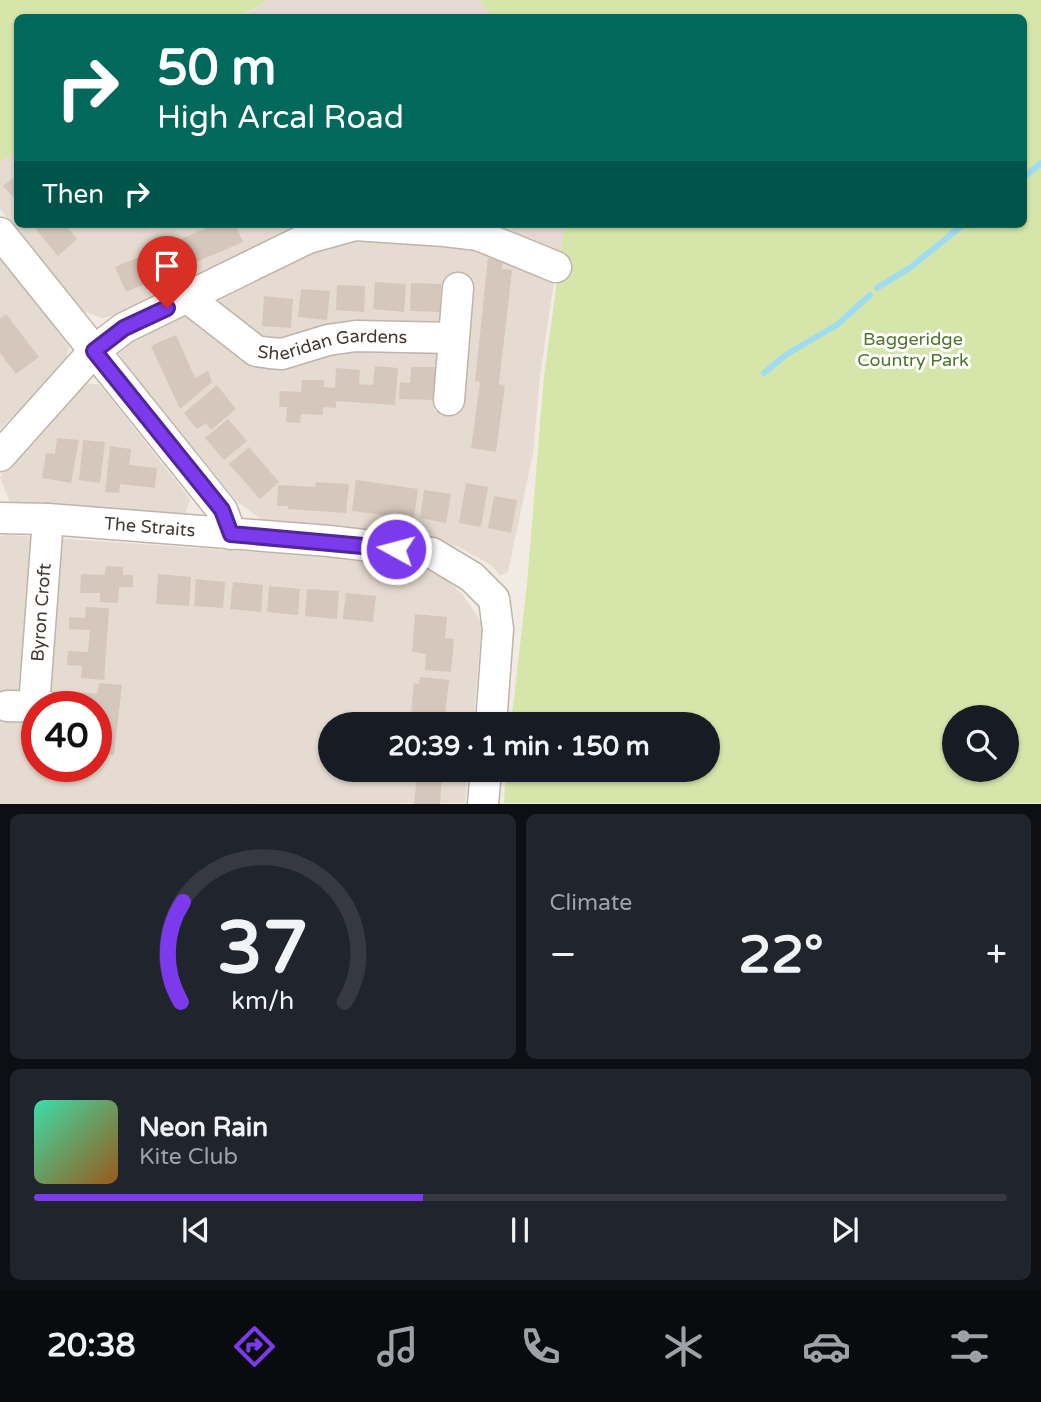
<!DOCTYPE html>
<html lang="en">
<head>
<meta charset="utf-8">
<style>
  :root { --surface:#171b24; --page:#20242c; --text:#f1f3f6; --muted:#9ea1a6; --line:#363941; --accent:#7c3aed }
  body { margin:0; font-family:"Varela Round",sans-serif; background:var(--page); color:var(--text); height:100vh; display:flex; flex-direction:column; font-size:26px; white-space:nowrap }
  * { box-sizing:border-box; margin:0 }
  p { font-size:23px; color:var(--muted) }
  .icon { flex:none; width:38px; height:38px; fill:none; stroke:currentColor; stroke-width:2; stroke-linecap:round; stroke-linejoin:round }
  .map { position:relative; height:804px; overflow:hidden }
  .details { display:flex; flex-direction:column; gap:10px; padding:10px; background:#0d0f14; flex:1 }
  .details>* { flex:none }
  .guide { position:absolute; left:14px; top:14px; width:1013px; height:214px; border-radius:10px; box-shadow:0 2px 5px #0004; background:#00695c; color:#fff; overflow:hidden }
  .controls { position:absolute; left:942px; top:705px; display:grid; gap:14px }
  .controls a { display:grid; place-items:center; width:77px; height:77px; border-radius:50%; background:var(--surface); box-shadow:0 2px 5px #0004; font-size:35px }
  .speed { position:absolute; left:21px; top:691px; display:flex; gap:14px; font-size:35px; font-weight:700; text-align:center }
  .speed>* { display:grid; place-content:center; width:91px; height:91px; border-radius:50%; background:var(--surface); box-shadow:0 2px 5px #0004; line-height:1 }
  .speed .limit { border:10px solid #d22; background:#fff; color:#111 }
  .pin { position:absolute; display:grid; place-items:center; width:60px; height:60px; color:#fff; margin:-72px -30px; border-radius:50% 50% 50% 0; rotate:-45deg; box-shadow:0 0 7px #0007 }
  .pin .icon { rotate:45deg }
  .me { position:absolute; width:77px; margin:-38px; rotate:277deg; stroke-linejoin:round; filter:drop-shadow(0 0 5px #0008) }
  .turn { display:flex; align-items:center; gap:24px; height:147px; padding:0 28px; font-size:32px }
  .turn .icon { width:91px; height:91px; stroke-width:2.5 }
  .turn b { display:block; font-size:49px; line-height:60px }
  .then { display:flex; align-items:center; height:66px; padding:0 28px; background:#0003; gap:14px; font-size:26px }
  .big { font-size:52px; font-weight:800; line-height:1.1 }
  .details .card { flex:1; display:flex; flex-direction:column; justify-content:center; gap:10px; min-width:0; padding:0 24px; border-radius:10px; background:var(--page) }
  .details .dial { align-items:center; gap:0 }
  .dial svg { height:182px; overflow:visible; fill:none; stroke:var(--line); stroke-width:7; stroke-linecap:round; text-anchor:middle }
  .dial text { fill:var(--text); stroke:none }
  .song { display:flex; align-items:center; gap:21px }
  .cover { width:84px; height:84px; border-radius:10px; background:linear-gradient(135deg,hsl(160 70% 55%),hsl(30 70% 35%)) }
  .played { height:7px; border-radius:4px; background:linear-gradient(90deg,var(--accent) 40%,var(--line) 40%) }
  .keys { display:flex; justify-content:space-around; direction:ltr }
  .heat { display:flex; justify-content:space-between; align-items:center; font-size:38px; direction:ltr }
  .details .tiles { flex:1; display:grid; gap:10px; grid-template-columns:1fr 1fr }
  .card:last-child { grid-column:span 2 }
  .trip { position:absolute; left:318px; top:712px; width:402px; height:70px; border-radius:35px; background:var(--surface); box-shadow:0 2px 5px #0004; font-weight:800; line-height:70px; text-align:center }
  .dock { display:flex; height:112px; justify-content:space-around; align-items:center; background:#090b0e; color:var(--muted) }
  .dock .icon { width:49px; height:49px }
  .dock .on { color:var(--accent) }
  .dock b { font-size:32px; color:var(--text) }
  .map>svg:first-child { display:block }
  .residential { fill:#e5dbd1; fill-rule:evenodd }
  .green { fill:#d6e6ab; fill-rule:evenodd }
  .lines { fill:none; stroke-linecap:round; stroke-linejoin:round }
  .stream { stroke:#9fdcef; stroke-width:6 }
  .building { fill:#d6c7bc }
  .minor-casing { stroke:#bfb4a9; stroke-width:33 }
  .minor { stroke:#fff; stroke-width:30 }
  .route-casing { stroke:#51269a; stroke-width:18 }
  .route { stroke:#7c3aed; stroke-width:12 }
  .labels { text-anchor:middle; stroke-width:6; stroke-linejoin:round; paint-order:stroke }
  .park-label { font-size:18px; fill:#517328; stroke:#fff }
  .street-label { font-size:18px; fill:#433a33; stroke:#fff }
</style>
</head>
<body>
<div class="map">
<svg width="1041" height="804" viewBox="0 0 1041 804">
  <rect width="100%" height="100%" fill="#f1ebe3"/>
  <!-- residential -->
  <g class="residential">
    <polygon points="268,0 480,0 492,17 239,18"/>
    <polygon points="17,151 18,224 317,224 129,312 102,318 80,310 66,296 39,255 0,209 0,162"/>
    <polygon points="507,224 565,224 562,253 516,235"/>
    <polygon points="338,234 476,243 554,280 540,376 533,453 508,572 500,575 491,565 457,546 418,537 265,522 238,502 138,382 119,353 123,344 187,314 256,368 338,350 438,351 434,411 455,411 447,327 278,342 258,340 243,327 214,295"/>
    <polygon points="0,253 69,347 65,363 0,429"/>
    <polygon points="84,384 99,384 190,499 185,515 10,502 0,478 6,466"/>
    <path d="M8 535 385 561 428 571 448 581 462 594 482 623 473 724H331V770H468L465 803 0 804V536ZM37 707H96V766H37Z"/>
  </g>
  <!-- green -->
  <g class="green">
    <polygon points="0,0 268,0 239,17 18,18 17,151 0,162"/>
    <path d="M480 0H1041V803H504L506 770H709V724H511L527 584 544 376 565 224H1024V18H492ZM954 718H1006V770H954Z"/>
  </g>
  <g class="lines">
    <!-- stream -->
    <g class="stream">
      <polyline points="1024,177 1041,163"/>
      <polyline points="877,288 911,267 964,224"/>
      <polyline points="764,373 787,354 837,325 870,295"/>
    </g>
  </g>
  <!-- building -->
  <g class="building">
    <polygon points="18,174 18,202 3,186"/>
    <polygon points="40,224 65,224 77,239 58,256 35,228"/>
    <polygon points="216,224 235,224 243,242 126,292 115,267"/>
    <polygon points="488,258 503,260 502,269 512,270 499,384 505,385 496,452 471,448 480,382 475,381"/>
    <polygon points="375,282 406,284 404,312 373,309"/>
    <polygon points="411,283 441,284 440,312 410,311"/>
    <polygon points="337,285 365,286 364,312 336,310"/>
    <polygon points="301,289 330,291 327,320 298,317"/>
    <polygon points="264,296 293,299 291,328 262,326"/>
    <polygon points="6,314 39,357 16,374 0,353 0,319"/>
    <polygon points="176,335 195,378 208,371 212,382 180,409 151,346"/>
    <polygon points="375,366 398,368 395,405 336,401 336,408 323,407 323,415 301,414 300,423 286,422 287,407 279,407 280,391 301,392 302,380 324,380 324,387 335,388 336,368 360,370 359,384 373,385"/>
    <polygon points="411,367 436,367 435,400 399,399 400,382 410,383"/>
    <polygon points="217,385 236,409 211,430 206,423 197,429 184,413"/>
    <polygon points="228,419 247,441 224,460 205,438"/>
    <polygon points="57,438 79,440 71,483 42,478 46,453 55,454"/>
    <polygon points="83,440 105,442 100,483 79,480"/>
    <polygon points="110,446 131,449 129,465 157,468 155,488 120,484 119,493 105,492"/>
    <polygon points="249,447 279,482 260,499 229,464"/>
    <polygon points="356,480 418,489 414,519 352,511"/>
    <polygon points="316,482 349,484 346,513 288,509 288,506 277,506 278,485 315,487"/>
    <polygon points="466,483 488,487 481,527 459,523"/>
    <polygon points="424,490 451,494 446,523 420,518"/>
    <polygon points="494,496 517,500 511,533 488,528"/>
    <polygon points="106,566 123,567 123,575 133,575 133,587 119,587 118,603 100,602 100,593 80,593 81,574 105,575"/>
    <polygon points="158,574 191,577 189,606 156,604"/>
    <polygon points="196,579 225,582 223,608 194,606"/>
    <polygon points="233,582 263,585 261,612 230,609"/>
    <polygon points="269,586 300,589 298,615 267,612"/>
    <polygon points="307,589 339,591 337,619 305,616"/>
    <polygon points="346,593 376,596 373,622 343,619"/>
    <polygon points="86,607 109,608 104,680 81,678 82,666 67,665 68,651 88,652 90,630 69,629 69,617 85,618"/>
    <polygon points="415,614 447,617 445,638 454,639 451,672 425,670 426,654 412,652"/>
    <polygon points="420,677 449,680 444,724 410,724 414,683 419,684"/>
    <polygon points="99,683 122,685 114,755 96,753 96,729 102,730 104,708 78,705 80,692 97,694"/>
    <polygon points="417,772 442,775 440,804 414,804"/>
  </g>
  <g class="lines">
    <defs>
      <g id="minor">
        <polyline points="0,233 222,510 231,534"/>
        <path id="s1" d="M188 298 256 351 270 353 282 354 328 340 356 336 453 338"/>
        <polyline points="449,400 458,288"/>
        <polyline points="0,456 94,351 124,328 308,238 355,225 445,231 478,235 556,267"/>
        <path id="s2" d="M0 518 48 519 329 541 432 553 472 577 494 599 498 629 491 724"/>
        <polyline points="7,706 48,707"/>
        <path id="s3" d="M34 706 48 519"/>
        <polyline points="483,804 486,770"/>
      </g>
    </defs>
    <!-- minor casing -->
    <use href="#minor" class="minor-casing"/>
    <!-- minor -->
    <use href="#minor" class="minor"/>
  </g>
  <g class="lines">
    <defs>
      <polyline id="route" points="167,308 124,328 94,351 222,510 231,534 396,549"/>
    </defs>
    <!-- route casing -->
    <use href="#route" class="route-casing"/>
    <!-- route -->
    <use href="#route" class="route"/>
  </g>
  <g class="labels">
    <!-- park labels -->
    <g class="park-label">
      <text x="913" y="345">Baggeridge<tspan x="913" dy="21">Country Park</tspan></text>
    </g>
    <!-- street labels -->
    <g class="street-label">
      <text dy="6" stroke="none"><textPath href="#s1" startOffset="164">Sheridan Gardens</textPath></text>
      <text dy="6" stroke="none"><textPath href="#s2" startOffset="150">The Straits</textPath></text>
      <text dy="6" stroke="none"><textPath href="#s3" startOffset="94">Byron Croft</textPath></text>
    </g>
  </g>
</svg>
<div class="controls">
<a><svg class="icon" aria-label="search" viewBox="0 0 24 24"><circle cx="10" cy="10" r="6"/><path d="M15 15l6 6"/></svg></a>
</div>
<div class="speed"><div class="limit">40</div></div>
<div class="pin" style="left:167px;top:308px;background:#d93025"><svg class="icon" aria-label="arrive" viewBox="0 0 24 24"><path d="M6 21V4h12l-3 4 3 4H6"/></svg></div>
<svg class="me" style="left:396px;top:549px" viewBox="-20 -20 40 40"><circle r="17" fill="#7c3aed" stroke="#fff" stroke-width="3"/><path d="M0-11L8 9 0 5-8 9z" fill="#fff"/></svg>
<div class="trip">20:39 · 1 min · 150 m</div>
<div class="guide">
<div class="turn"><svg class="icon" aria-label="right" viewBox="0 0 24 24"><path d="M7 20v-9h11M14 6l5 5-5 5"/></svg><div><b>50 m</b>High Arcal Road</div></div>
<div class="then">Then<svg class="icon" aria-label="right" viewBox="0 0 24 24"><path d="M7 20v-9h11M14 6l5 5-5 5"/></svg></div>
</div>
</div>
<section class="details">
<div class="tiles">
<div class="card dial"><svg viewBox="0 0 100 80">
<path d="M14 69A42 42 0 1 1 86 69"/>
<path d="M14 69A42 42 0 0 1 15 25" stroke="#7c3aed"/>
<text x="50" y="56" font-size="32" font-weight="700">37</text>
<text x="50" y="72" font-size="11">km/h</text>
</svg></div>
<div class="card"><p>Climate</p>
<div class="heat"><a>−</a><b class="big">22°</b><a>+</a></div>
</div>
<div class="card">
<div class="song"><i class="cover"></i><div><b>Neon Rain</b><p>Kite Club</p></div></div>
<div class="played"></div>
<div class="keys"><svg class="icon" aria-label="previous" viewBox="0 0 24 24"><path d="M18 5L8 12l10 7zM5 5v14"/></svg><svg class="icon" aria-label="pause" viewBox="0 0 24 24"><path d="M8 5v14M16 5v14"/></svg><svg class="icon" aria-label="next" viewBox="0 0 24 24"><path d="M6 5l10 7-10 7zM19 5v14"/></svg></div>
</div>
</div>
</section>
<nav class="dock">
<b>20:38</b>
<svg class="icon on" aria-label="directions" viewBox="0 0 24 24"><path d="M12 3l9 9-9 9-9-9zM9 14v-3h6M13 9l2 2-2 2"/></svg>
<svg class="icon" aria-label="music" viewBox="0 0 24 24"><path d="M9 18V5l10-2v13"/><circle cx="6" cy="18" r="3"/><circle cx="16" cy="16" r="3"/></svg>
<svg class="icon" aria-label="phone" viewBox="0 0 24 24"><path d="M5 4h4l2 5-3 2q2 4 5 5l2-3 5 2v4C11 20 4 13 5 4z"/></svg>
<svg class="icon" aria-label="climate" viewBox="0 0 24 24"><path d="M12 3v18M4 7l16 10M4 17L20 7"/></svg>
<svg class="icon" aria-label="car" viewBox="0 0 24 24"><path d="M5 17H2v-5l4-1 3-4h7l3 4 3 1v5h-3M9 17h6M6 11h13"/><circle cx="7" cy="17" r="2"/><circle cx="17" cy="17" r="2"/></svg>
<svg class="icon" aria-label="filters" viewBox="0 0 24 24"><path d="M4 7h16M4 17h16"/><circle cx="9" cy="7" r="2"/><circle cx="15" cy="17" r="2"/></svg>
</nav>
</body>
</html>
